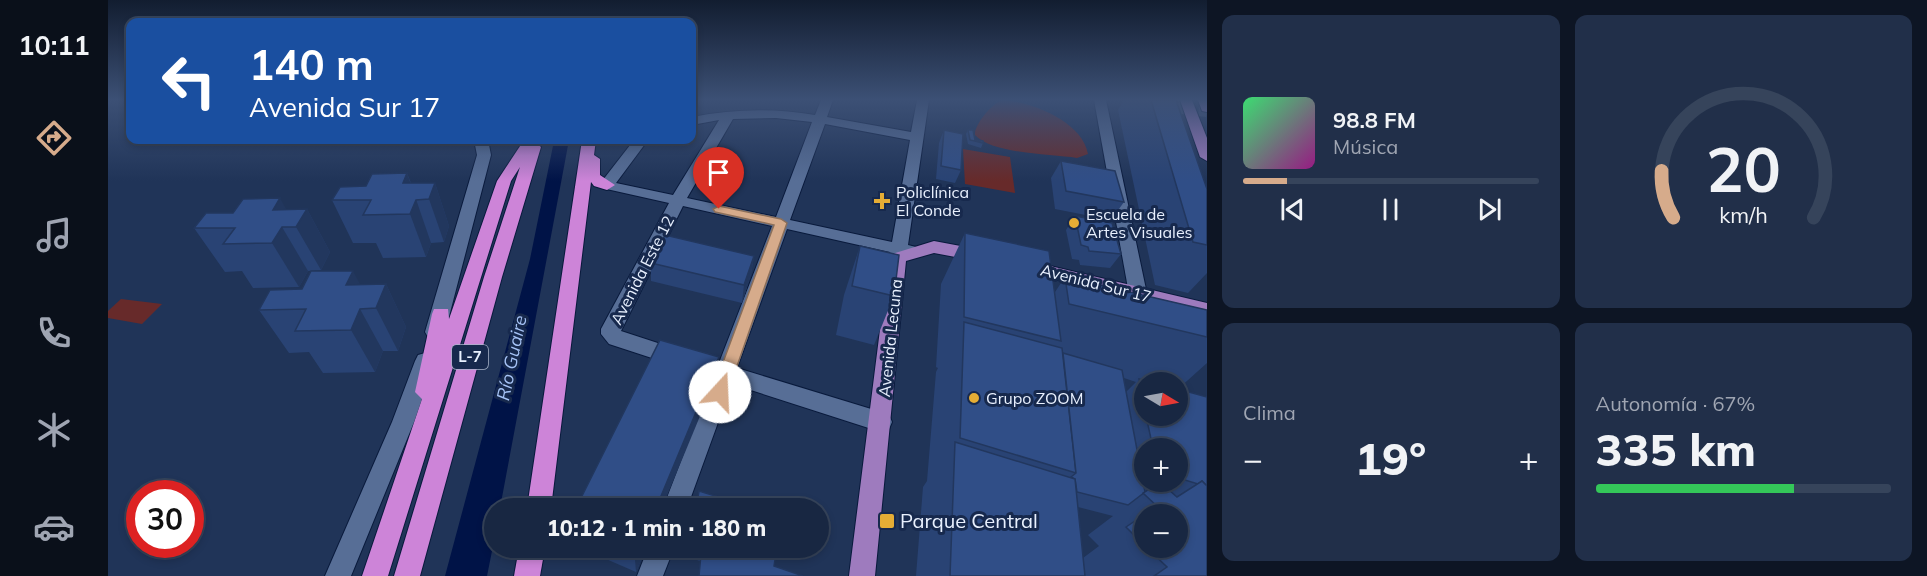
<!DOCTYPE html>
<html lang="es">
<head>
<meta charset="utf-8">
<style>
  :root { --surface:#182742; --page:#212f49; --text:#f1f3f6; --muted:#9fa5b2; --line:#36445b; --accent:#d6ab8b }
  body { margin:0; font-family:Mulish,sans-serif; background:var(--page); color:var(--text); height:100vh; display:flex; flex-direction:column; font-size:22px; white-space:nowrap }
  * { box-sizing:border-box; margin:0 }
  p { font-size:20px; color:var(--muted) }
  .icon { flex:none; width:33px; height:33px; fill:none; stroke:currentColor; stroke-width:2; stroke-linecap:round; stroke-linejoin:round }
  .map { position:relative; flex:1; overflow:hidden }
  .side { display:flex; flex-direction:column; gap:15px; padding:15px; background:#0d1524; width:720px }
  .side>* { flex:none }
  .hud { position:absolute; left:18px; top:18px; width:570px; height:126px; border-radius:12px; box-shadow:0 3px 9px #0003,0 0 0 2px var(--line); background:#1a4fa0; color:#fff; overflow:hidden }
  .needle { width:39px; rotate:100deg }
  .buttons { position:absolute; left:1026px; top:372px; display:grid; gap:12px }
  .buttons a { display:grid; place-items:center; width:54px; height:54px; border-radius:50%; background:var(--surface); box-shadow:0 3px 9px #0003,0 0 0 2px var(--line); font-size:30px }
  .speed { position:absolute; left:18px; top:480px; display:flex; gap:12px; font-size:30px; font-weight:700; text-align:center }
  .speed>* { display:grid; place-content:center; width:78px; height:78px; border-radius:50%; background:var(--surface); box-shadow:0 3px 9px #0003,0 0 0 2px var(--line); line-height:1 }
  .speed .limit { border:9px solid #d22; background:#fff; color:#111 }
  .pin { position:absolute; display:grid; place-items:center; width:51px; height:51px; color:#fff; margin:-62px -26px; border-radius:50% 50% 50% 0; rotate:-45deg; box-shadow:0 0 6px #0007 }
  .pin .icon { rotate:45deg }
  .me { position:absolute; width:66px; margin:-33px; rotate:20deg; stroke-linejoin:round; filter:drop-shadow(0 0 4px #0008) }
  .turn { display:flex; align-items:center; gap:21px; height:126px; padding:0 24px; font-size:27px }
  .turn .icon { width:78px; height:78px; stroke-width:2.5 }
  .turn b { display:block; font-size:42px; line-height:51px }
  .big { font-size:45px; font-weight:800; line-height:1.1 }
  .side .widget { flex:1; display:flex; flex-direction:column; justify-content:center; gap:9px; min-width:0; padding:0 21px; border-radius:12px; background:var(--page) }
  .side .dial { align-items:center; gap:0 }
  .dial svg { height:156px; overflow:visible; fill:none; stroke:var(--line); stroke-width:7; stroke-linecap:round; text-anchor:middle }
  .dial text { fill:var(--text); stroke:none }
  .song { display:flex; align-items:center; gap:18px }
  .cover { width:72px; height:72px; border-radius:9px; background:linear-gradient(135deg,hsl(140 70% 55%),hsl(310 70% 35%)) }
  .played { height:6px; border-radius:3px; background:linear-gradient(90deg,var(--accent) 15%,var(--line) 15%) }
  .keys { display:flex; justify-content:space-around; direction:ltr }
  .heat { display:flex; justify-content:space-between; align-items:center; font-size:33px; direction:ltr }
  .charge { height:9px; border-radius:4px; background:linear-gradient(90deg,#34c759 67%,var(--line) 0) }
  .side .tiles { flex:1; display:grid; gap:15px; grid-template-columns:repeat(2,1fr) }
  .trip { position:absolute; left:376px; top:498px; width:345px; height:60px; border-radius:30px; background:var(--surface); box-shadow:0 3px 9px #0003,0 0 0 2px var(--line); font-weight:800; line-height:60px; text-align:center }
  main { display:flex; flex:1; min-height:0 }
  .dock { display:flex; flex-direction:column; width:108px; justify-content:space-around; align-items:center; background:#0a101a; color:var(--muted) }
  .dock .icon { width:42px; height:42px }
  .dock .active { color:var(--accent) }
  .dock b { font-size:27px; color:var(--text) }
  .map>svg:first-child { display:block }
  .green { fill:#672a2a }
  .water { fill:#001347 }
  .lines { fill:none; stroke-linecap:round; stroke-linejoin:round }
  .minor-tunnel { stroke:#3e5071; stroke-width:14; stroke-dasharray:14 7; stroke-linecap:butt }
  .minor-casing { stroke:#091a3c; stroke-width:2 }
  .major-casing { stroke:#091a3c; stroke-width:2 }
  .highway-casing { stroke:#091a3c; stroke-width:2 }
  .minor { fill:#576e96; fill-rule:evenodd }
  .major { fill:#9e7bbe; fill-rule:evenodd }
  .highway { fill:#cd84d8; fill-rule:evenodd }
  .wall { fill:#294374; fill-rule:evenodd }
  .shaded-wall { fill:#22375e }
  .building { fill:#304e87; stroke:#22375e; stroke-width:1.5 }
  .route { fill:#d6ab8b; stroke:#8b6f5a; stroke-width:1.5 }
  .poi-dot { fill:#e5ad35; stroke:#17294d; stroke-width:2 }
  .labels { text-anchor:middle; stroke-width:6; stroke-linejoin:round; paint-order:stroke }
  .shield { fill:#17294d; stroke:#a9b4c9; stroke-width:1.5 }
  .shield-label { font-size:15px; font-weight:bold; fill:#e8f0fe }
  .poi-label { font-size:16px; fill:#e8f0fe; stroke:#17294d; text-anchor:start }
  .street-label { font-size:16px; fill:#e8f0fe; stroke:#17294d }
  .water-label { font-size:18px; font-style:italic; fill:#a6c3f6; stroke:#17294d }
  .near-poi-label { font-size:20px; fill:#e8f0fe; stroke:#17294d; text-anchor:start }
</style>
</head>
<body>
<main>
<nav class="dock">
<b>10:11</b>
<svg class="icon active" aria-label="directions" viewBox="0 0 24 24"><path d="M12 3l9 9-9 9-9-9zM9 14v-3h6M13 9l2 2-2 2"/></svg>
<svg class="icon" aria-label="music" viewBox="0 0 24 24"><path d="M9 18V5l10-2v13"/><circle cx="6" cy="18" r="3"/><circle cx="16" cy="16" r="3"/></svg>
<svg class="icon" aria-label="phone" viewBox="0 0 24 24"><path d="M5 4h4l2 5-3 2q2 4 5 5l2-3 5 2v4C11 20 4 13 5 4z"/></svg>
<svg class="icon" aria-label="climate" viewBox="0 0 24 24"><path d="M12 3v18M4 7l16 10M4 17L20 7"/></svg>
<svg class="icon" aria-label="car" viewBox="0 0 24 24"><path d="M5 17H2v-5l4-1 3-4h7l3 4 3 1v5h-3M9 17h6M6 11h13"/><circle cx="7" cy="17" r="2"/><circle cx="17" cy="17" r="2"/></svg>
</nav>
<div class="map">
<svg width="1099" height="576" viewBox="0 0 1099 576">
  <rect width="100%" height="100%" fill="#203458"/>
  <!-- green -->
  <g class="green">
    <path d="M895 100C923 102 974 121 980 154L969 158C943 154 884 154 867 135 866 125 884 103 895 100Z"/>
    <polygon points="855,149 902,157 907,193 857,184"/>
    <polygon points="13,299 54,304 34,324 0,318 0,311"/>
  </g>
  <!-- water -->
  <polygon class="water" points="446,141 461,140 392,508 387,508 387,536 379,576 337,576 422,259"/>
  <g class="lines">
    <!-- minor-tunnel -->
    <polyline class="minor-tunnel" points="1049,104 1099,110"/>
    <defs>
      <g id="minor">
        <path d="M713 100H725L719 117 803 132 809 100H821L800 245 812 248 814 252 806 258 799 256 796 262H784L782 252 679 229 629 368 773 412 781 415 784 422 781 429 773 432 624 384 579 508H555L605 378 501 344 493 334V329L561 203 494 188 491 185 526 140H540L508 183 565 195 611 120 584 125V117C625 109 665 108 707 115ZM668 118 704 122 668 217 579 198 625 119ZM717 124 802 140 784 242 682 220ZM575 206 664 226 611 363 513 331Z"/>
        <polygon points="986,100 998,100 1039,294 1036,299 1024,299 1021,294"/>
        <polygon points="366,140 380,140 383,155 337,332 334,337 327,339 320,337 317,332 369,155"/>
        <polygon points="317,353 324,355 327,361 306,422 243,576 217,576 284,422 307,361 310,355"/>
        <polygon points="540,548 566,548 555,576 529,576"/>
      </g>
      <g id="major">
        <polygon points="1072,100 1084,100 1099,138 1099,161 1092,157"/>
        <polygon points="1090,100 1099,100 1099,112 1094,111"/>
        <polygon points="826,241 874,250 883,256 874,262 826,253 798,261 767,576 741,576 781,258 784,254"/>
        <polygon points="921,261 1099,303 1099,317 915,271 912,267"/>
      </g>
      <g id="highway">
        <polygon points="416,140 430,140 428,143 433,147 394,277 312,576 286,576 376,277 412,167 403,181 280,576 254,576 314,399 307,392 324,314 326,309 340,309 341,319 389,181"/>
        <polygon points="474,140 488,140 486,155 492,159 492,175 507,185 499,190 486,186 483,182 443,508 419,508"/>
        <polygon points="411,548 437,548 432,576 406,576"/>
      </g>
    </defs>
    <!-- minor casing -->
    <use href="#minor" class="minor-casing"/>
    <!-- major casing -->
    <use href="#major" class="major-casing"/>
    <!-- highway casing -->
    <use href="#highway" class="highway-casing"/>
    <!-- minor -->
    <use href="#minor" class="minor"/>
    <!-- major -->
    <use href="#major" class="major"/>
    <!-- highway -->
    <use href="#highway" class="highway"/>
  </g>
  <!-- wall -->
  <g class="wall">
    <polygon points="1016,100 1068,100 1099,189 1099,273 1080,293 1047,285 1010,110"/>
    <polygon points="836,130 853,170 847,183 828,179 831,143"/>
    <polygon points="860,130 867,140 875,143 873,148 860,144 858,134"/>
    <polygon points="953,161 1016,202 1003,220 947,209 943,178"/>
    <polygon points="299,173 303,183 327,183 341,226 336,242 323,243 318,257 275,258 268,243 245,243 224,200 258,186"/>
    <polygon points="199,209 222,252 213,270 200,271 191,287 145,288 134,271 117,272 86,228 125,213"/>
    <polygon points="967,216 1013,254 1002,268 972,265 971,260 964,259 958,230"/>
    <path d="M857 233 947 292 957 277 1099 310V363L1070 389 1099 397V576H808L815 487 819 481 828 372 830 368 828 367 833 284ZM1016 378 1028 382 1018 392ZM1036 382H1070V416H1036ZM1036 448H1070V482H1036ZM970 507 1005 516 980 535 991 546 975 558ZM1036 514H1070V548H1036Z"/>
    <polygon points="752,246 786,296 766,345 728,335 736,295"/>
    <polygon points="646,256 643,274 634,303 543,281 543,263"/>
    <polygon points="278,284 298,327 290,351 275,351 267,372 215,373 201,352 181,353 151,310 253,285"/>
    <polygon points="475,548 538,548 528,572 475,549"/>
    <polygon points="584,548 669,548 592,561 583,558"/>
  </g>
  <!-- shaded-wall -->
  <g class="shaded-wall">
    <polygon points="299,173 323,243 318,257 302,214 295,183"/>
    <polygon points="327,183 341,226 336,242 321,199"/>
    <polygon points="172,198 188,227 199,209 222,252 213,270 188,227 165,210"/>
    <polygon points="174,227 200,271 191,287 164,243"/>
    <polygon points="646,256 643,274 634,303 636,285"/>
    <polygon points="245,271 265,308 252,309 275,351 267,372 243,330 238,285"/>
    <polygon points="278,284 298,327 290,351 268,308"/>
    <polygon points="611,357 609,375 554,508 548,508"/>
    <polygon points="532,548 538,548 528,572 527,559"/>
  </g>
  <!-- building -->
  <g class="building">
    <polygon points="1043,100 1068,100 1099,189 1099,245 1085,242"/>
    <polygon points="836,130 855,134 853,170 833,166"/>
    <polygon points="860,130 865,130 867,140 875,141 875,143 862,140"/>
    <polygon points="953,161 1007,171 1016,202 958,191"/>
    <polygon points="299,173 295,183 327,183 321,199 308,200 302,214 255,215 263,200 224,200 232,187 258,186 264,174"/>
    <polygon points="172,198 165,210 199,209 188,227 174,227 164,243 115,244 127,228 86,228 98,213 125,213 135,199"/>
    <polygon points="967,216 1004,223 1013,254 981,251 980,247 973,245"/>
    <polygon points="857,233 941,251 953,341 856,317"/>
    <polygon points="557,235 646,256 636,285 543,263"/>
    <polygon points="752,246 791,255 786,296 744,286"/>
    <polygon points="203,271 245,271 238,285 278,284 268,308 252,309 243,330 187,331 198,309 151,310 162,290 194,289"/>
    <polygon points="957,277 1099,310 1099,337 961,304"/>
    <polygon points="856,322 954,348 968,473 852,438"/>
    <polygon points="552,340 611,357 548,508 468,508"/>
    <polygon points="955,353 1014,370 1037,492 1020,505 969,492 967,479 963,477 968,473"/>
    <polygon points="1031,379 1045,382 1036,382 1036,406"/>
    <polygon points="1070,389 1099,397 1099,486 1094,481 1090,484 1070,478 1070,448 1045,448 1038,416 1070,416"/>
    <polygon points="847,442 967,479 977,576 842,576"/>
    <polygon points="1094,481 1099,486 1099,576 1046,576 1059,567 1039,548 1070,548 1070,514 1038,514 1050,507 1035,493 1052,482 1069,497"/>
    <polygon points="591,491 647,508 588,508"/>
    <polygon points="1036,515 1036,545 1018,527"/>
    <polygon points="501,548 532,548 527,559"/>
    <polygon points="584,548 669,548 666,566 695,576 591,576 593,554 583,551"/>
  </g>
  <!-- sky -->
  <linearGradient id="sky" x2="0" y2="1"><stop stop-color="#121d30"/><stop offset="0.55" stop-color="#3c5075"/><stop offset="1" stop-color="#3c5075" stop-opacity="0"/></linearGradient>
  <rect width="1099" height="181" fill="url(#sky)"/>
  <!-- route -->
  <polygon class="route" points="611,206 673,219 679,223 620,392 617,397 606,397 604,392 666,225 607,212 605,209"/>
  <!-- markers -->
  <g class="poi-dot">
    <path d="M771 192h6v6h6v6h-6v6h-6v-6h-6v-6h6z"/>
    <circle cx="966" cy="223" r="6"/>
    <circle cx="866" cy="398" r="6"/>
    <rect x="771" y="513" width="16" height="16" rx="3"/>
  </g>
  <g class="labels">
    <!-- shield labels -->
    <rect class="shield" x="344" y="345" width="36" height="24" rx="4.5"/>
    <g class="shield-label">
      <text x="362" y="362">L-7</text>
    </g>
    <!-- poi labels -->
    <g class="poi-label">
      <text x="788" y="198">Policlínica<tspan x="788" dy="18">El Conde</tspan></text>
      <text x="978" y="220">Escuela de<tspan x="978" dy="18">Artes Visuales</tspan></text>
      <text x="878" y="404">Grupo ZOOM</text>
    </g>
    <!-- street labels -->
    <g class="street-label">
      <text transform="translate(534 270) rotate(-63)" y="6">Avenida Este 12</text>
      <text transform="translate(988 283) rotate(14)" y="6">Avenida Sur 17</text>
      <text transform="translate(782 338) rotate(-84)" y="6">Avenida Lecuna</text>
    </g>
    <!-- water labels -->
    <g class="water-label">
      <text transform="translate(404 358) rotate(-78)" y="6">Río Guaire</text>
    </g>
    <!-- near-poi labels -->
    <g class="near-poi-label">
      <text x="792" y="528">Parque Central</text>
    </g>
  </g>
</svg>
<div class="buttons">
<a><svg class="needle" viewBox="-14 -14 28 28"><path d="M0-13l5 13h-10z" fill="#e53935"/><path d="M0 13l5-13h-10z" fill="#9fa5b2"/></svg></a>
<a>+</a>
<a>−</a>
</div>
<div class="speed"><div class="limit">30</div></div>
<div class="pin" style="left:611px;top:209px;background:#d93025"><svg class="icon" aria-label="arrive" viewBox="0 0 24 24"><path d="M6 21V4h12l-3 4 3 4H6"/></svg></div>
<svg class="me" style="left:612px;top:392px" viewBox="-20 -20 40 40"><circle r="19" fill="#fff"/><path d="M0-13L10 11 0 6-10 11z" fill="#d6ab8b"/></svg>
<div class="trip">10:12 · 1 min · 180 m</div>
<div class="hud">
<div class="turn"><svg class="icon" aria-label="left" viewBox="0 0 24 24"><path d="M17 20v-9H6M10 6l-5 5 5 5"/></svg><div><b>140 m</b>Avenida Sur 17</div></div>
</div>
</div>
<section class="side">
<div class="tiles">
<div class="widget">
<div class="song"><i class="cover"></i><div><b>98.8 FM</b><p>Música</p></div></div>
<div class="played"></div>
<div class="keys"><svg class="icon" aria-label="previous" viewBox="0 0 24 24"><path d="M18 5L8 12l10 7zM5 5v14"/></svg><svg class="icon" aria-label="pause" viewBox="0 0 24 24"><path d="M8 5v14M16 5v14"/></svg><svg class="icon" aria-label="next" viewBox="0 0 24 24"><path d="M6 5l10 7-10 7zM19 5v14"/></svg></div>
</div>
<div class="widget dial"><svg viewBox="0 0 100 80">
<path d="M14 69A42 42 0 1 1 86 69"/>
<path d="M14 69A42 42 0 0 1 8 45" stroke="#d6ab8b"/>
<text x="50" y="56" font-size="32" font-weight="700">20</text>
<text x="50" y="72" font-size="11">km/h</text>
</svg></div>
<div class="widget"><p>Clima</p>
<div class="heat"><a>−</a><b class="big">19°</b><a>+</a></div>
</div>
<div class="widget"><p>Autonomía · 67%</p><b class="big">335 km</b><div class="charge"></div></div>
</div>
</section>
</main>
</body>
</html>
